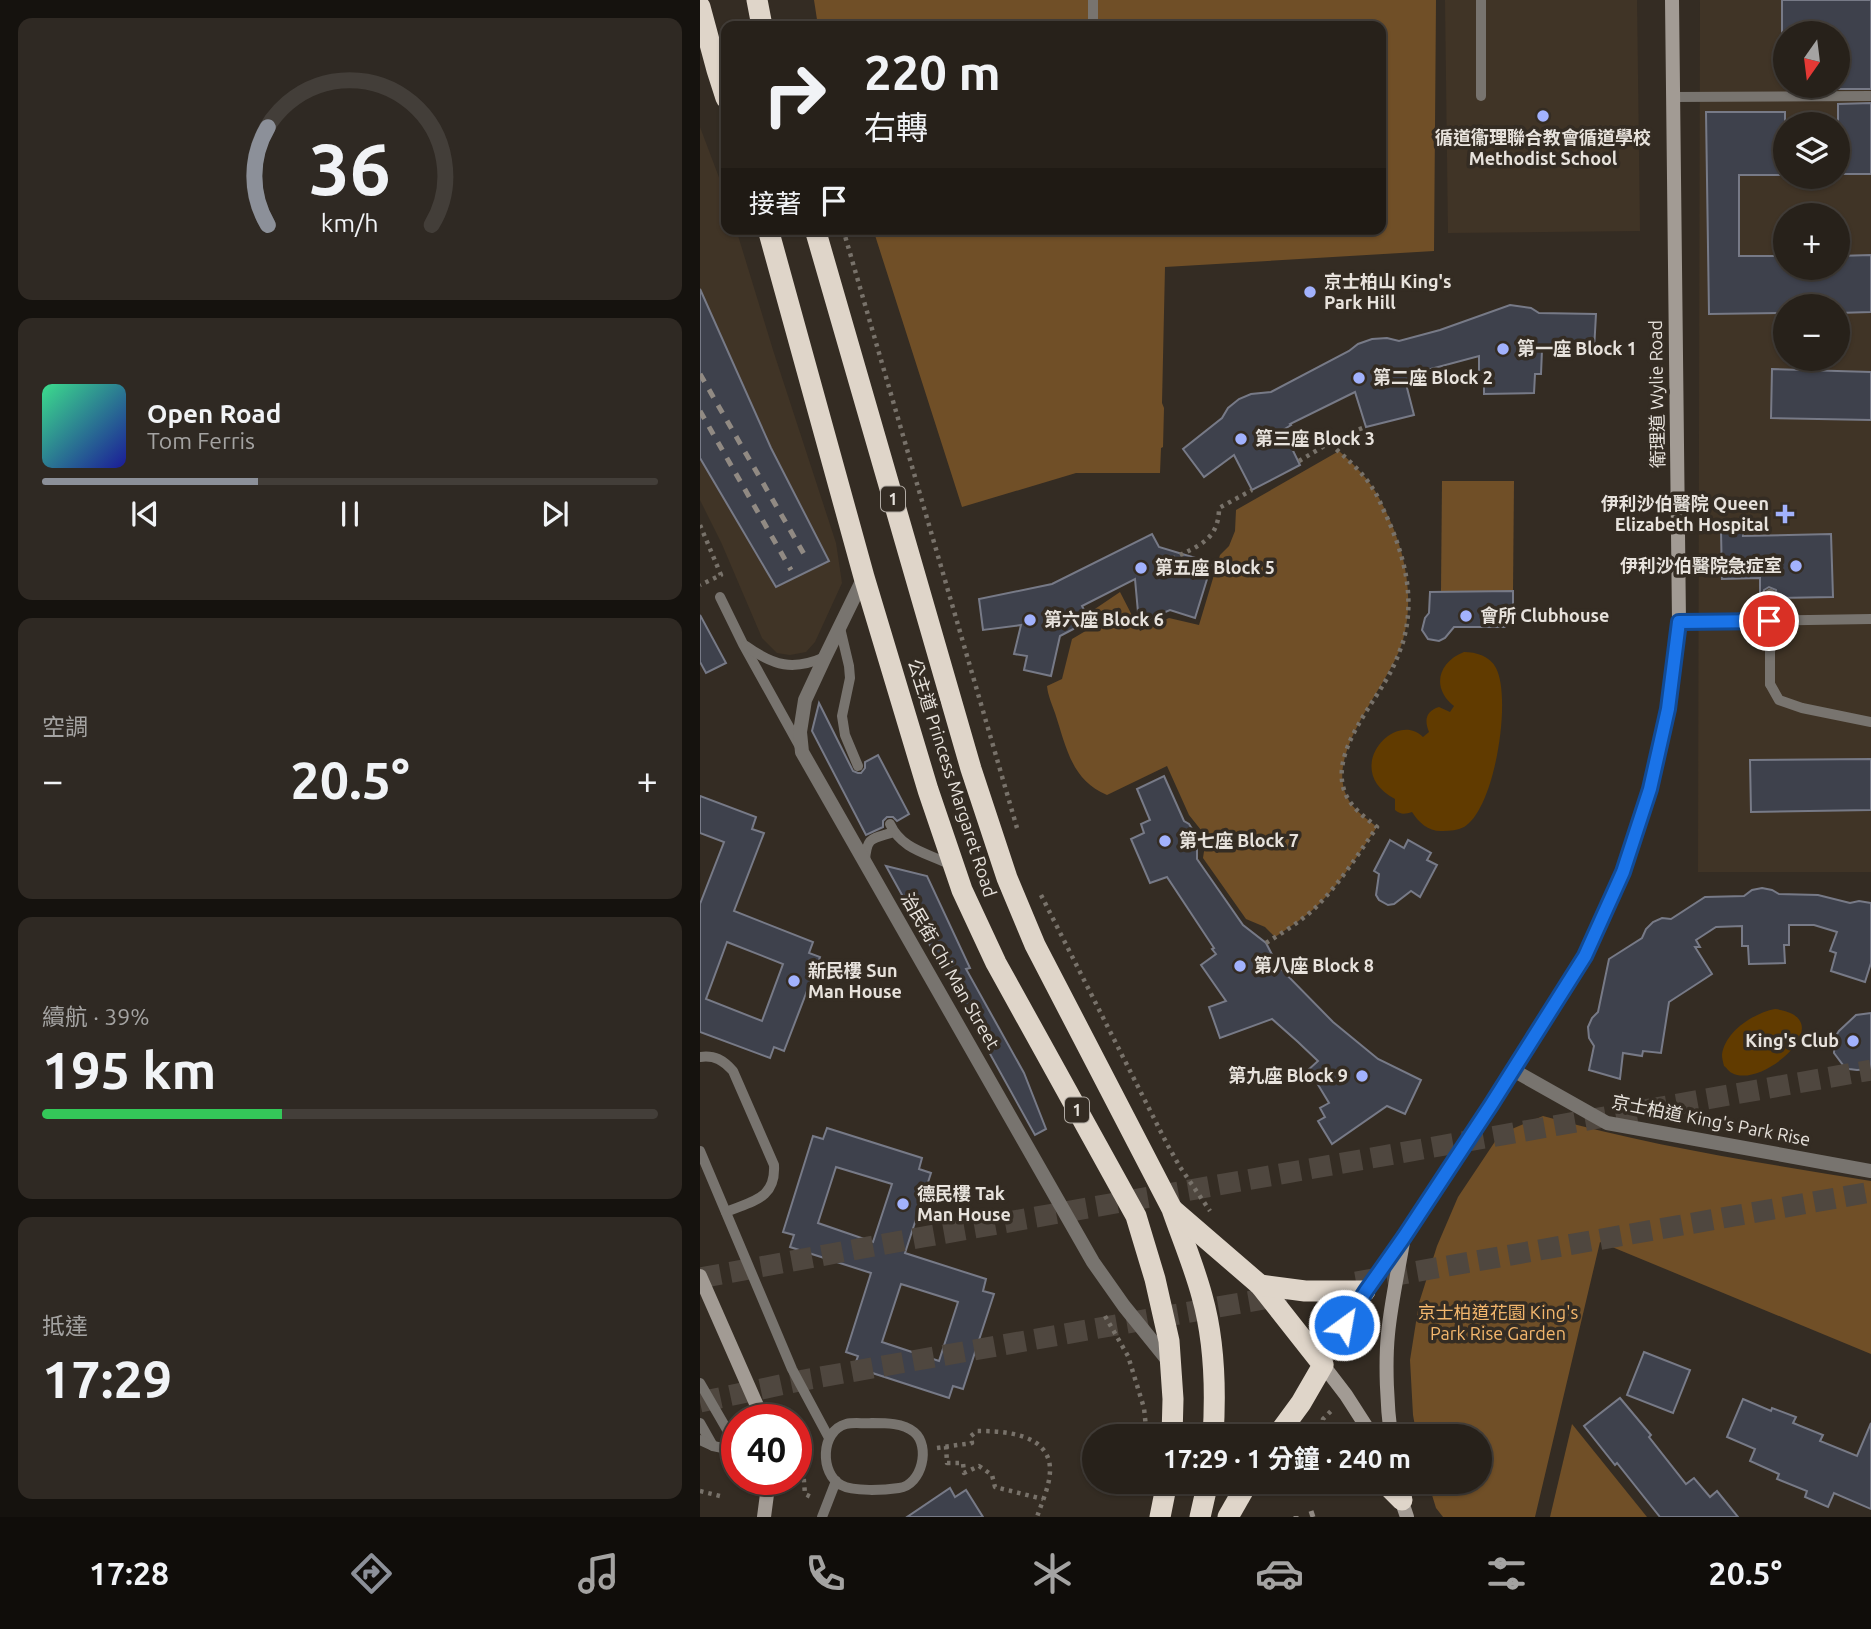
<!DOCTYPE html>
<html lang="zh-TW">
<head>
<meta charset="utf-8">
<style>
  :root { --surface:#27211a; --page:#2f2923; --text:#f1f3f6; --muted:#a4a3a2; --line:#433e39; --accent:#8c9099 }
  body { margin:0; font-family:Ubuntu,"Noto Sans TC",sans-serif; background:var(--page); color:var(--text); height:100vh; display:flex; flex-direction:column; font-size:26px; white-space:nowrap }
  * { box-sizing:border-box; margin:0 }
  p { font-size:23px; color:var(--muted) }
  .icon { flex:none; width:38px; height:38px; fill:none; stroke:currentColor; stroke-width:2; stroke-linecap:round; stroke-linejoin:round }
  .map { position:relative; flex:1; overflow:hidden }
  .sheet { display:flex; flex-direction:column; gap:18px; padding:18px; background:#15120e; width:700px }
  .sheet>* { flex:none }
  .hud { position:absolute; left:21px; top:21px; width:665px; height:214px; border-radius:14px; box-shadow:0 2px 5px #0004,0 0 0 2px var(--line); background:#27211a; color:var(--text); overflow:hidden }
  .needle { width:46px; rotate:194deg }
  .controls { position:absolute; left:1073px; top:21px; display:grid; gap:14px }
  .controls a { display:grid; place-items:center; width:77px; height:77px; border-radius:50%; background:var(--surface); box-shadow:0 2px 5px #0004,0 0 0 2px var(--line); font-size:35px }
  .speed { position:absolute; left:21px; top:1404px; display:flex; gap:14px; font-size:35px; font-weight:700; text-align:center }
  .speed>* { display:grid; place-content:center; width:91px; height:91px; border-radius:50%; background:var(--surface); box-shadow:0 2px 5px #0004,0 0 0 2px var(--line); line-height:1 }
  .speed .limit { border:10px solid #d22; background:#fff; color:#111 }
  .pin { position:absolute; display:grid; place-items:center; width:60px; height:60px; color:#fff; margin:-30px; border:4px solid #fff; border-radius:50%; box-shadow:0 2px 7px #0007 }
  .me { position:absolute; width:77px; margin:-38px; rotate:32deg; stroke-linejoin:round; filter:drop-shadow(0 0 5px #0008) }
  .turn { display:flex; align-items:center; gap:24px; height:147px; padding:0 28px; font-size:32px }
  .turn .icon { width:91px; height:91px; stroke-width:2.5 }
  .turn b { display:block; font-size:49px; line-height:60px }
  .then { display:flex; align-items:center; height:66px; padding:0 28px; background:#0003; gap:14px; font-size:26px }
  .big { font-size:52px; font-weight:700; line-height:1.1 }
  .sheet .card { flex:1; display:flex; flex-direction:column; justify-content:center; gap:10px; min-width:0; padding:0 24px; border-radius:14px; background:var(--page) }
  .sheet .dial { align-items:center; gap:0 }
  .dial svg { height:182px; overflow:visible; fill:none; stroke:var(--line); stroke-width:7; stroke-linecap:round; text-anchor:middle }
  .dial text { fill:var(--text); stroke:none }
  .song { display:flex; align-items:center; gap:21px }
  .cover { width:84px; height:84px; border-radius:10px; background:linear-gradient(135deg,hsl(150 70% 55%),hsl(240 70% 35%)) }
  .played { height:7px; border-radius:4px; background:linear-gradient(90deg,var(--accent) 35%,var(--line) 35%) }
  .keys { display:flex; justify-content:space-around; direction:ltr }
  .heat { display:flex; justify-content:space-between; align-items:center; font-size:38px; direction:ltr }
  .charge { height:10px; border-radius:5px; background:linear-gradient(90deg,#34c759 39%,var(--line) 0) }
  .trip { position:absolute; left:382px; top:1424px; width:410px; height:70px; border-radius:35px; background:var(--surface); box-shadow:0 2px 5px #0004,0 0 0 2px var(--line); font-weight:700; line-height:70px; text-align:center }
  .dock { display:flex; height:112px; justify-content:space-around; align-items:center; background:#100d0a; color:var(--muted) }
  .dock .icon { width:49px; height:49px }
  .dock .active { color:var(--accent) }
  .dock b { font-size:32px; color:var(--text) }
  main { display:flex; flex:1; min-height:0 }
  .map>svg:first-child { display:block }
  .built { fill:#403426; fill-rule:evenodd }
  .green { fill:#704f27 }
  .water { fill:#613b00 }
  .building { fill:#3e414c; stroke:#777a87; stroke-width:2; fill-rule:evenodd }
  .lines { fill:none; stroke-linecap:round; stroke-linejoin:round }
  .highway-tunnel { stroke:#4f473f; stroke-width:21; stroke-dasharray:21 10; stroke-linecap:butt }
  .path { stroke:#78726a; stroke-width:4.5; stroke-dasharray:3.5 5; stroke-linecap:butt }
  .lane { stroke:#78746f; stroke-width:10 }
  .street { stroke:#78746f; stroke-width:14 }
  .secondary { stroke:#a29b94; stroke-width:14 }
  .highway { stroke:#dfd5c9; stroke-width:21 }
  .rail { stroke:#918a83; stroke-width:5; stroke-dasharray:9 9; stroke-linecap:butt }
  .lane-bridge { stroke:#78746f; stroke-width:10 }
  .route-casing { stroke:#114b97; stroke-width:18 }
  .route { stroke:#1a73e8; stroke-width:12 }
  .poi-dot { fill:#a2b2fd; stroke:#342c23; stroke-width:2.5 }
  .labels { text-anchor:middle; stroke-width:7; stroke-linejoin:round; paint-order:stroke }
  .shield { fill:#342c23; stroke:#b1aba4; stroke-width:2 }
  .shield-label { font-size:16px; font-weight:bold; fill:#e7e2dc }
  .poi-label { font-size:18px; font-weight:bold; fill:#e7e2dc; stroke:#342c23; text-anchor:start }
  .street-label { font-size:18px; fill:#e7e2dc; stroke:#342c23 }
  .park-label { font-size:18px; fill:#f4b76d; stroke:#342c23 }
</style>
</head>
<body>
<main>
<section class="sheet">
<div class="card dial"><svg viewBox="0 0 100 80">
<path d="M14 69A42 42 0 1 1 86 69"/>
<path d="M14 69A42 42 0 0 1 14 26" stroke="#8c9099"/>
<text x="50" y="56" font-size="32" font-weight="700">36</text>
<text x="50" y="72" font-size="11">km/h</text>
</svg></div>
<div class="card">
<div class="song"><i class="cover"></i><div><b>Open Road</b><p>Tom Ferris</p></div></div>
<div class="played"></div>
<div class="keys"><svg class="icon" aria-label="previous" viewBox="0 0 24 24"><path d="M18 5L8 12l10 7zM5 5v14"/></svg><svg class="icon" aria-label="pause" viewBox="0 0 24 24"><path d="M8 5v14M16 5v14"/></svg><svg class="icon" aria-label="next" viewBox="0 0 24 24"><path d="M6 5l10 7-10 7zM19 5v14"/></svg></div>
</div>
<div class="card"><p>空調</p>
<div class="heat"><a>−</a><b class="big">20.5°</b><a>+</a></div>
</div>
<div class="card"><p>續航 · 39%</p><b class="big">195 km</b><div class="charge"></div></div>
<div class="card"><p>抵達</p><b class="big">17:29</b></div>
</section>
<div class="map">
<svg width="1171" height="1517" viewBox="0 0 1171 1517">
  <rect width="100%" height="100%" fill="#342c23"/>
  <!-- built -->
  <g class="built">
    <polygon points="745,0 937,0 940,231 748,233"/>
    <path d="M1000 0H1171V872H998ZM1085 33H1138V86H1085ZM1085 124H1138V177H1085ZM1085 215H1138V268H1085ZM1085 306H1138V359H1085Z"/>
    <polygon points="0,127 26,196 26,229 36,229 73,350 136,543 142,583 115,642 106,652 90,655 77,653 62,638 21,542 0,500"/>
  </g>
  <!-- green -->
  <g class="green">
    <polygon points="114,0 736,0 734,251 465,267 462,403 464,408 463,447 461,448 460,473 376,473 262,507 173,229 681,229 681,26 118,26"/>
    <path d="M639 451C652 463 666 476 675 491 701 535 717 589 703 640 691 684 624 751 647 797 653 810 666 818 677 827 659 853 642 881 620 903 607 916 590 927 575 937L565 927 546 919 503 858 505 845 501 830 489 815 467 766 407 795C371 780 366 746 355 713 352 704 348 696 347 686L362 679 372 639 394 626 389 613 420 592 440 631 469 618 499 625 520 555 529 546 535 531 536 510Z"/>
    <polygon points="742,481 814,481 813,591 741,592"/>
    <path d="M843 1116C950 1146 1061 1163 1171 1181V1354L900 1242 835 1517H743L736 1508 728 1482H779V1437H717L713 1415 710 1360 719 1303 737 1246 758 1197 800 1134Z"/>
    <polygon points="872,1424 947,1517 850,1517"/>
  </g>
  <!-- water -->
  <g class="water">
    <path d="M764 652C776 652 790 656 796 668 812 698 795 809 764 827 758 830 750 831 743 831 729 832 719 823 712 812 705 814 701 815 695 810V799C640 770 695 709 723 737L729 732C724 720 726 711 739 707L750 712 754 706C731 688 738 662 764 652Z"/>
    <path d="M1075 1009C1144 1018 1062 1090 1032 1073 1029 1072 1027 1068 1024 1066 1023 1062 1022 1058 1022 1055 1025 1031 1054 1013 1075 1009Z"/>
  </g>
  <!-- building -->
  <g class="building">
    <polygon points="1082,0 1171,0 1171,89 1138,89 1138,33 1082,33"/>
    <polygon points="1171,103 1171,174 1138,174 1138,104"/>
    <polygon points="1006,112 1085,112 1085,175 1039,175 1039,256 1085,256 1085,268 1138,268 1138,256 1171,255 1171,312 1138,313 1138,306 1085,306 1085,313 1009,314"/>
    <polygon points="0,289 71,448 129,561 76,587 0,458"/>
    <polygon points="810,305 831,308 839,313 896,314 894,350 842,350 841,374 835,374 834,393 784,394 784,375 779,375 779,356 712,374 713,377 705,380 714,415 666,427 655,392 590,424 591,425 583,430 600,465 552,490 534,455 504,477 483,449 522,418 528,408 539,399 551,394 571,392 649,351 658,344 672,339 687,338 699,341 740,330"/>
    <polygon points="1072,369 1171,372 1171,420 1071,418"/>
    <polygon points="1021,531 1043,531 1043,536 1131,534 1133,597 1077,598 1076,590 1069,587 1064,590 1063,598 1060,598 1060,578 1022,579"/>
    <polygon points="452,534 459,547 512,563 495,618 470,610 439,623 435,579 382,606 385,612 377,616 381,625 360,636 351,676 324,670 327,656 314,654 321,625 283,630 279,599 352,584"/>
    <polygon points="813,591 813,614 806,614 805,627 754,627 745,638 739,641 728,639 722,630 725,618 729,613 730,592"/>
    <polygon points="0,615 26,663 6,673 0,662"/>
    <polygon points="119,703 153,771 158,773 161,773 165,768 165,762 178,755 209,814 197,821 193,817 187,817 183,821 183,827 166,835 112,731"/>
    <polygon points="1171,759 1171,810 1051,812 1050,760"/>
    <polygon points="464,776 484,821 489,824 497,837 497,859 543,925 566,943 578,966 633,1022 678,1059 721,1080 705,1114 687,1106 632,1144 618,1121 625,1117 620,1108 629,1103 614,1078 607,1071 618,1061 598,1042 572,1019 520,1038 509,1007 526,1001 501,965 516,954 512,949 514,948 467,877 450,883 431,839 444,833 441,824 450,820 437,789"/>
    <path d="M0 796 56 817 52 829 64 833 34 911 113 942 109 953 120 957 84 1051 74 1047 70 1058 0 1032V904L24 842 0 833ZM27 942 83 964 62 1021 6 999Z"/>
    <polygon points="690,840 704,848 708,840 731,853 727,860 737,865 720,897 711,891 694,904 688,905 679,900 676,895 679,874 674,871"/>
    <polygon points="186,866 227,876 270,968 266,969 324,1073 346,1129 335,1135"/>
    <polygon points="1062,888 1072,890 1079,894 1118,895 1150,903 1159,901 1171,903 1171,963 1165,982 1131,971 1136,953 1130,951 1137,932 1114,925 1089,925 1089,945 1084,945 1085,963 1049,964 1048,946 1042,946 1042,926 1016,927 996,940 1000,947 995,947 1012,974 969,1002 961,1053 943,1051 942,1056 923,1053 920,1079 889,1070 894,1046 889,1038 888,1027 892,1018 898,1012 909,959 942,938 946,929 953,922 962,918 971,919 1005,897 1044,896 1052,890"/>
    <polygon points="1171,1013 1171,1069 1157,1070 1149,1069 1143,1065 1134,1053 1135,1037 1139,1031 1156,1015"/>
    <path d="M127 1128 222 1158 219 1169 231 1173 205 1253 286 1279 283 1291 294 1294 263 1389 253 1386 249 1398 154 1367 158 1356 146 1352 171 1273 90 1247 94 1235 83 1232 113 1136 123 1139ZM136 1167 192 1184 173 1242 118 1223ZM201 1284 258 1302 239 1361 182 1342Z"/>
    <polygon points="944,1352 990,1370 973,1413 927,1395"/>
    <polygon points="920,1398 951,1435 949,1437 986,1484 994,1478 1010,1497 1017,1491 1038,1517 960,1517 917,1463 915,1465 884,1426"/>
    <polygon points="1043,1399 1071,1411 1072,1408 1096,1417 1093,1423 1123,1435 1120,1441 1157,1456 1171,1423 1171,1509 1134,1493 1128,1507 1105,1497 1107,1491 1077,1479 1079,1474 1050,1461 1055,1449 1027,1437"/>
    <polygon points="250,1488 255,1497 266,1490 283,1517 207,1517"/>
  </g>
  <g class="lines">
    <!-- highway-tunnel -->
    <g class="highway-tunnel">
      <polyline points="0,1278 223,1237 1171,1070"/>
      <polyline points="656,1282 1171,1192"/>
      <polyline points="0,1402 104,1380 586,1295"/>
    </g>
    <!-- path -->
    <g class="path">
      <polyline points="143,229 317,828"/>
      <polyline points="599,461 641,436 665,427"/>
      <polyline points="0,525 21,575 0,585"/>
      <path d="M472 559C498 546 519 540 519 508L552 490"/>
      <polyline points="341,895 467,1144 480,1167 510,1211"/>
      <path d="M566 943C585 931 605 919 620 903 642 880 659 853 677 827 666 818 654 810 647 797 625 755 677 702 693 667 697 659 700 650 703 642 716 597 704 554 685 513 681 505 678 496 673 489 662 471 645 457 629 443"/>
      <polyline points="405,1316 428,1356 444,1408 447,1437"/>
      <polyline points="621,1437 623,1419 633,1409"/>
      <polyline points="101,1445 105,1494 113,1498"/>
      <polyline points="246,1446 247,1463 263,1463 264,1473 279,1466 292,1475 295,1487 343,1499"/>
      <path d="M237 1448 272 1443 271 1436 277 1431C303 1431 350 1433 350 1470 350 1485 342 1502 337 1517"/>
      <polyline points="25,1468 37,1474"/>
      <polyline points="0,1491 20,1496"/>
    </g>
    <!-- lane -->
    <g class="lane">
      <polyline points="393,0 393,26"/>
      <polyline points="781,96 781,0"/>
      <polyline points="973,97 1171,96"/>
      <polyline points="20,597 43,644 99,745"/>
      <polyline points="979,622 1171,619"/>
      <polyline points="140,628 149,666 150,678 142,716 145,735 158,766"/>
      <path d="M46 646C74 666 93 671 125 657"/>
      <polyline points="1070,684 1079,700 1102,708 1171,722"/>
      <path d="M190 824C202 850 228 853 251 865"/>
      <path d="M165 860C167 836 172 839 194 832"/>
      <path d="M0 1057C15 1055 23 1060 33 1071L74 1165C76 1199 52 1201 26 1212"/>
      <polyline points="0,1151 92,1369 129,1438"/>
      <polyline points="0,1383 37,1447"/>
      <polyline points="0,1423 13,1446"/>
      <path d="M172 1423C186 1423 203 1423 214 1432 231 1446 222 1485 199 1488 185 1490 153 1492 141 1485 120 1474 120 1431 146 1424 154 1422 164 1424 172 1423Z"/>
      <polyline points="0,1440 13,1446 37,1451"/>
      <polyline points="122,1517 136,1481"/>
    </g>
    <!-- street -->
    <g class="street">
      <polyline points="164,577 125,657 105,700 100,732 102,752 393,1262 424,1306 470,1363"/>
      <polyline points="813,1070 907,1123 1171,1171"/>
    </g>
    <!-- secondary -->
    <g class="secondary">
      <polyline points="0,1276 58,1408 60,1419"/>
      <polyline points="673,1437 646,1395 623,1365 644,1325 665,1291 704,1237 791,1105 885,956 923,872 950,789 968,709 979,622 972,0"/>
      <path d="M691 1437C687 1406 685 1364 688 1334 691 1303 698 1272 703 1242"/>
      <polyline points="699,1493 707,1517"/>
      <polyline points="64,1517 69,1479"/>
    </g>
    <!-- highway -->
    <g class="highway">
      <polyline points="57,0 62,26"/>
      <polyline points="0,7 17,70 26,98"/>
      <polyline points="68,229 164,577 228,790 262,890 296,963 436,1216 455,1279 469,1341 473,1399 472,1437"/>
      <path d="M115 229 271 769 307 878 335 945 472 1209C482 1238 494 1266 502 1296 515 1342 516 1390 513 1437"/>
      <polyline points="473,1210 560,1285 623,1365 601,1403 576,1437"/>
      <polyline points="560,1285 605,1291 665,1291"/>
      <polyline points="684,1482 702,1500"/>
      <polyline points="460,1517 467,1482"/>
      <polyline points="500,1517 508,1482"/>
      <polyline points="528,1517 548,1482"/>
    </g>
    <!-- rail -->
    <g class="rail">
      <polyline points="0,374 108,561"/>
      <polyline points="0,411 91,570"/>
      <polyline points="611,1511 613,1517"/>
      <polyline points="596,1516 596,1517"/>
    </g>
    <!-- lane-bridge -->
    <polyline class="lane-bridge" points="1070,684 1070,594"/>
  </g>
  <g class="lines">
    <defs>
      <polyline id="route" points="644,1325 666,1291 704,1237 791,1105 885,956 923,872 950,789 968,709 979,622 1069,621"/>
    </defs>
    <!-- route casing -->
    <use href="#route" class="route-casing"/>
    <!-- route -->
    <use href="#route" class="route"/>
  </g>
  <!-- markers -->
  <g class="poi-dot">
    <circle cx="843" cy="116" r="7"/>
    <circle cx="610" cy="292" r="7"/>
    <circle cx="803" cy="349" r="7"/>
    <circle cx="659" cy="378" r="7"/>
    <circle cx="541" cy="439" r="7"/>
    <path d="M1081.5 503.5h7v7h7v7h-7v7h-7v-7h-7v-7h7z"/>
    <circle cx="1096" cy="566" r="7"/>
    <circle cx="441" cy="568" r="7"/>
    <circle cx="766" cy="616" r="7"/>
    <circle cx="330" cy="620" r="7"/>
    <circle cx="465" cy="841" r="7"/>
    <circle cx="540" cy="966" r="7"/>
    <circle cx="94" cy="981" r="7"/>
    <circle cx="1153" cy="1041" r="7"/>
    <circle cx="662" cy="1076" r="7"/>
    <circle cx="203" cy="1204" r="7"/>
  </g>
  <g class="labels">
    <!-- shield labels -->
    <g class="shield">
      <rect x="181" y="486.5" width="24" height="25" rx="5"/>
      <rect x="365" y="1097.5" width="24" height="25" rx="5"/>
    </g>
    <g class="shield-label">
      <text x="193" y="505">1</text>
      <text x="377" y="1116">1</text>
    </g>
    <!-- poi labels -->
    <g class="poi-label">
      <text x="843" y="144" text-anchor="middle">循道衞理聯合教會循道學校<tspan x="843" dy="21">Methodist School</tspan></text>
      <text x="624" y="288">京士柏山 King's<tspan x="624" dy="21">Park Hill</tspan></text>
      <text x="817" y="355">第一座 Block 1</text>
      <text x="673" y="384">第二座 Block 2</text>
      <text x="555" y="445">第三座 Block 3</text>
      <text x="1069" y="510" text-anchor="end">伊利沙伯醫院 Queen<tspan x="1069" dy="21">Elizabeth Hospital</tspan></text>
      <text x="1082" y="572" text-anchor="end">伊利沙伯醫院急症室</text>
      <text x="455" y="574">第五座 Block 5</text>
      <text x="780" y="622">會所 Clubhouse</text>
      <text x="344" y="626">第六座 Block 6</text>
      <text x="479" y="847">第七座 Block 7</text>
      <text x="554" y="972">第八座 Block 8</text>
      <text x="108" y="977">新民樓 Sun<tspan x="108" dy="21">Man House</tspan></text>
      <text x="1139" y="1047" text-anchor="end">King's Club</text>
      <text x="648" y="1082" text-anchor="end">第九座 Block 9</text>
      <text x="217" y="1200">德民樓 Tak<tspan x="217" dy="21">Man House</tspan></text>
    </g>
    <!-- street labels -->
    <g class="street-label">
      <text transform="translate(957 394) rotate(-91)" y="6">衛理道 Wylie Road</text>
      <text transform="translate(252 778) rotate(72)" y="6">公主道 Princess Margaret Road</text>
      <text transform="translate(250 971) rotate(60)" y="6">治民街 Chi Man Street</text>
      <text transform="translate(1011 1121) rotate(11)" y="6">京士柏道 King's Park Rise</text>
    </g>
    <!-- park labels -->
    <g class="park-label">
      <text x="798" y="1319">京士柏道花園 King's<tspan x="798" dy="21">Park Rise Garden</tspan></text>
    </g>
  </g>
</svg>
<div class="controls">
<a><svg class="needle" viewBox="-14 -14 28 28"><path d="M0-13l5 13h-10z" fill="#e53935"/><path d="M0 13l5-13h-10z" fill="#a4a3a2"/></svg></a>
<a><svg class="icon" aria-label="layers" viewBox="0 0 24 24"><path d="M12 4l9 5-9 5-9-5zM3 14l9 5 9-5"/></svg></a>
<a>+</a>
<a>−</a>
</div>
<div class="speed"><div class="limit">40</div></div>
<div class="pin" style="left:1069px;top:621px;background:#d93025"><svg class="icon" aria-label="arrive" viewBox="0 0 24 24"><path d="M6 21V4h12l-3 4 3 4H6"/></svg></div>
<svg class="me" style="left:644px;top:1325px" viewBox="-20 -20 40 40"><circle r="17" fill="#1a73e8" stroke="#fff" stroke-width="3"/><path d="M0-11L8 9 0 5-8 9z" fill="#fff"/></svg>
<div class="trip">17:29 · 1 分鐘 · 240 m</div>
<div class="hud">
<div class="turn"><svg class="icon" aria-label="right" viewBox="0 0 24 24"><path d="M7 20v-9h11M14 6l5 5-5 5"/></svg><div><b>220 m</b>右轉</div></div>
<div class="then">接著<svg class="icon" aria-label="arrive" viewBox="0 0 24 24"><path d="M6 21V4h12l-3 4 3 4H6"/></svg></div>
</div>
</div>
</main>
<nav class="dock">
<b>17:28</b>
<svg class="icon active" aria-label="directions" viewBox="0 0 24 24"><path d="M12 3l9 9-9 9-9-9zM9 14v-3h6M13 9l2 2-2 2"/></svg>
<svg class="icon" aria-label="music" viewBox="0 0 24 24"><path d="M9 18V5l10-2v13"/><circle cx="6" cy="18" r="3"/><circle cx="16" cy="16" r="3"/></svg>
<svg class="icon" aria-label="phone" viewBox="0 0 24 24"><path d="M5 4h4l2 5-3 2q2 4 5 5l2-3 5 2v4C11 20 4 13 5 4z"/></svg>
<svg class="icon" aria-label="climate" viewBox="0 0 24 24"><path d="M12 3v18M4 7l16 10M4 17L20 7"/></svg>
<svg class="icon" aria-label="car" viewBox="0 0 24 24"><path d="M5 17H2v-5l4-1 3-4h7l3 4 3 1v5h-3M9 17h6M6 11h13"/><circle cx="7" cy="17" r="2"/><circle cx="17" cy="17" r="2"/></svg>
<svg class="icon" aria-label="filters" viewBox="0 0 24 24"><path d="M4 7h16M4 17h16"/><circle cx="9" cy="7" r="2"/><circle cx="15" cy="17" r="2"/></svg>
<b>20.5°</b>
</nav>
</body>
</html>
